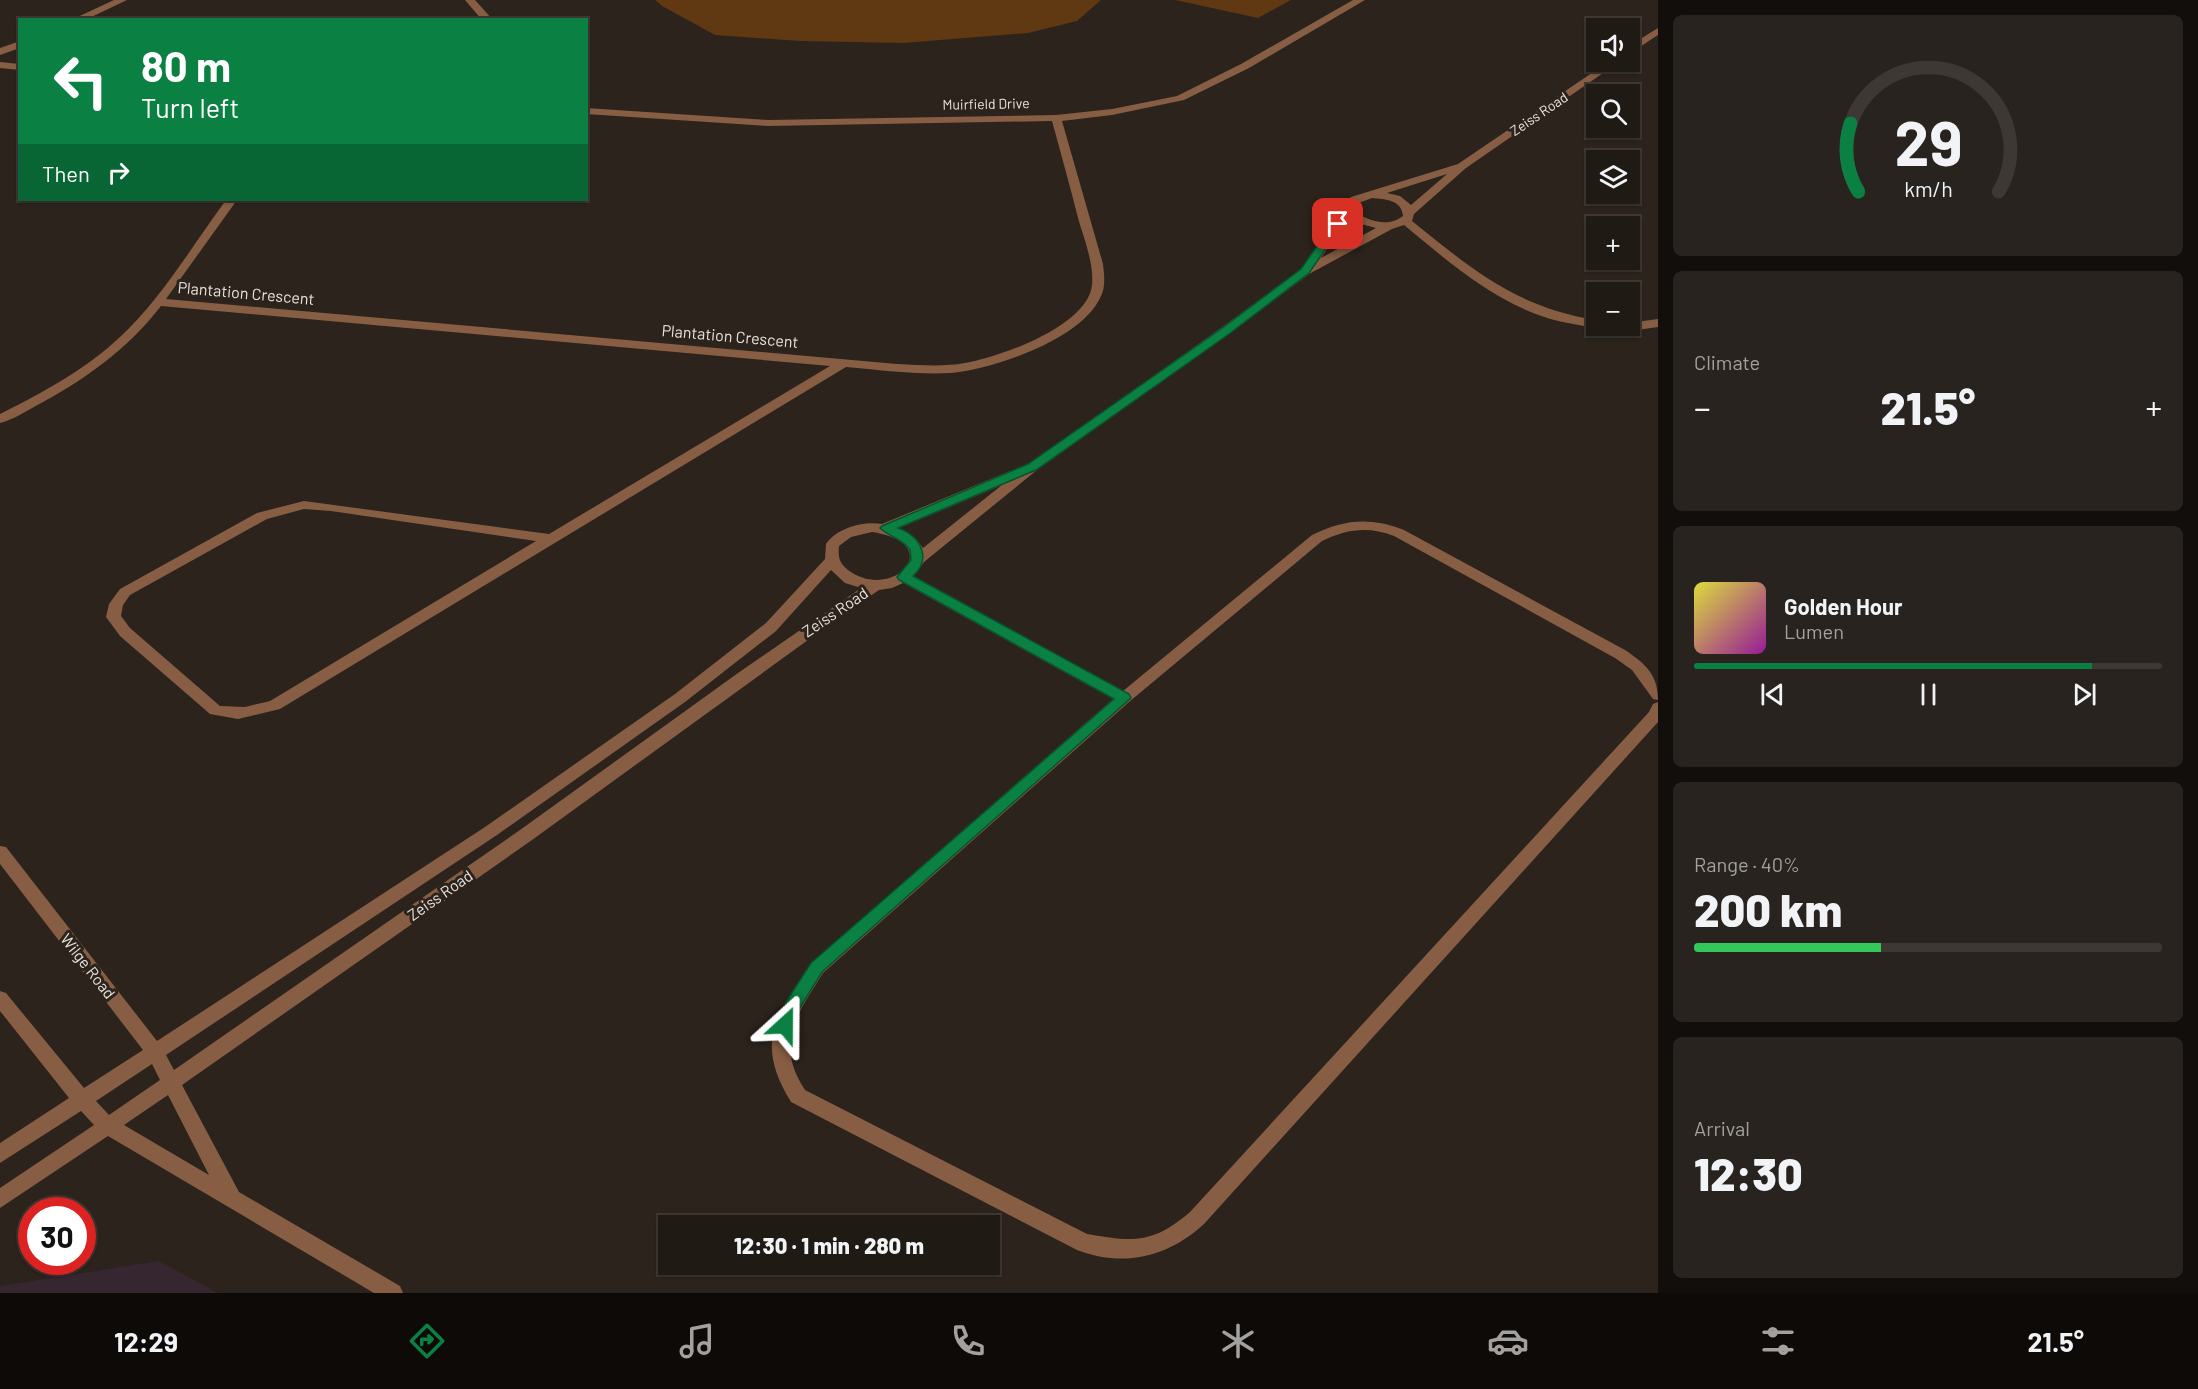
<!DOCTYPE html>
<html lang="en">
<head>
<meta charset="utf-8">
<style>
  :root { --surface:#201a15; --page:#28231e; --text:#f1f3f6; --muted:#a2a1a0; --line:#3d3834; --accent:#0b8043 }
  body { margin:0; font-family:Barlow,sans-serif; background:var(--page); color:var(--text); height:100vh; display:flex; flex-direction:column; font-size:22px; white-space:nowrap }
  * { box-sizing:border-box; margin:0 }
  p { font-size:20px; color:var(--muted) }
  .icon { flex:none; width:33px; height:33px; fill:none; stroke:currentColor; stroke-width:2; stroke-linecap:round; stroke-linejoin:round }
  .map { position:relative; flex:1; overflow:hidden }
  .sheet { display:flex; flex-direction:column; gap:15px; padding:15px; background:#120e0c; width:540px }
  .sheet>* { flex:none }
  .hud { position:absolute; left:18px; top:18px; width:570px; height:183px; border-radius:0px; box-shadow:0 2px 4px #0004,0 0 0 2px var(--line); background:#0b8043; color:#fff; overflow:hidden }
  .fabs { position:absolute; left:1586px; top:18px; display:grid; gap:12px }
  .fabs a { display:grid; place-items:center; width:54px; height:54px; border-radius:0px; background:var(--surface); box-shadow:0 2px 4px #0004,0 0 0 2px var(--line); font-size:30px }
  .speed { position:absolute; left:18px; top:1197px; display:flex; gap:12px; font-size:30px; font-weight:700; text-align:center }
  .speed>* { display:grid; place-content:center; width:78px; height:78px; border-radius:50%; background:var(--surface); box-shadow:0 2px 4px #0004,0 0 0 2px var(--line); line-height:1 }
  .speed .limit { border:9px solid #d22; background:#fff; color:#111 }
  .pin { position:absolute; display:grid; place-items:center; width:51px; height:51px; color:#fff; margin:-26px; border-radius:12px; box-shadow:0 3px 9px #0006 }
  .me { position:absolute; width:66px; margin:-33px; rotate:24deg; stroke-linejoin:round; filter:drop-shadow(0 0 4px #0008) }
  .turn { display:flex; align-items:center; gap:21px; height:126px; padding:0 24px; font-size:27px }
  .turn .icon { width:78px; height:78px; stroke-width:2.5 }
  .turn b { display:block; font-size:42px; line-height:51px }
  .then { display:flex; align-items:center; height:57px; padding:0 24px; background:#0003; gap:12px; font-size:22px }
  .big { font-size:45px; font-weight:800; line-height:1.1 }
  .sheet .widget { flex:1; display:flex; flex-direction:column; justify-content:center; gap:9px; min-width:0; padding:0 21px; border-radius:9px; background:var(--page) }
  .sheet .dial { align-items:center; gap:0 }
  .dial svg { height:156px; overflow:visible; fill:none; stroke:var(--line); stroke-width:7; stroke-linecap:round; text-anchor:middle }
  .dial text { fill:var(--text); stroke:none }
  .song { display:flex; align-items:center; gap:18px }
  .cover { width:72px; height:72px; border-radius:9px; background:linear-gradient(135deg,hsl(60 70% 55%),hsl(300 70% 35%)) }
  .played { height:6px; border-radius:3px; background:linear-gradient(90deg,var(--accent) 85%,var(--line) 85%) }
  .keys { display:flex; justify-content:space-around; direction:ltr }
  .heat { display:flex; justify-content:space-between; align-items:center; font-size:33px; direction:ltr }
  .charge { height:9px; border-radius:4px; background:linear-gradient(90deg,#34c759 40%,var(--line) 0) }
  .trip { position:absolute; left:658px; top:1215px; width:342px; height:60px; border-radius:0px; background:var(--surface); box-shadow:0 2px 4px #0004,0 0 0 2px var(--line); font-weight:800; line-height:60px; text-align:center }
  .tab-bar { display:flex; height:96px; justify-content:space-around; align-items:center; background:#0d0a08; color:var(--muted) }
  .tab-bar .icon { width:42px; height:42px }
  .tab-bar .active { color:var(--accent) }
  .tab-bar b { font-size:27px; color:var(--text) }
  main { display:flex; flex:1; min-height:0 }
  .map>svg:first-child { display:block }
  .industrial { fill:#362630 }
  .green { fill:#603812 }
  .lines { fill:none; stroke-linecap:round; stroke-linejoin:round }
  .minor { fill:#875d43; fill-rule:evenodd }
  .route { fill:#0b8043; stroke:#07532c; stroke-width:1.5 }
  .labels { text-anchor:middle; stroke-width:6; stroke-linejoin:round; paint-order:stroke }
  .far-street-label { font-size:14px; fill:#e9e3de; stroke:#2b231c }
  .street-label { font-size:16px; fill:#e9e3de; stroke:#2b231c }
</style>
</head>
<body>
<main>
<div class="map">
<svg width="1658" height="1293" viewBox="0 0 1658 1293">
  <rect width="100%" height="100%" fill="#2b231c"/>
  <!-- industrial -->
  <polygon class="industrial" points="159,1261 218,1293 0,1293 0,1286"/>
  <!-- green -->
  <g class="green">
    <polygon points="655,0 1101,0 1077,21 1028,33 903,43 800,41 715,35 662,6"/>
    <polygon points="1175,0 1291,0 1258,18"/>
  </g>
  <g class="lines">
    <!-- minor -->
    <g class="minor">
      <polygon points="114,0 127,0 85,20 71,20"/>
      <polygon points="465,0 475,0 493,20 482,20"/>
      <path d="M1353 0H1365L1249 68 1184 100 1112 115 1062 121 1103 264C1104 274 1106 286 1101 296 1083 339 994 369 951 373 916 375 881 370 846 367L280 709 238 719 210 714 120 636 106 617 109 604 120 589 257 513 304 501 549 534 830 366 161 306C127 350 83 381 34 407 23 413 12 420 0 423V414C42 393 85 370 120 337 162 298 192 246 226 200H237L166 299 897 364C920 365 943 367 965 363 1000 357 1088 326 1092 285 1094 263 1084 239 1078 218 1070 186 1061 154 1052 121L768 126 586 114V108L768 120 1056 115 1112 109 1177 96 1241 64ZM304 509 331 511 536 541 270 701 245 707 220 706 130 628 121 616 123 605 130 595 267 519Z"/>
      <polygon points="1658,28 1658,35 1629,54 1629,46"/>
      <polygon points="20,41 20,48 0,55 0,48"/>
      <polygon points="0,62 20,64 20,70 0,68"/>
      <path d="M1608 62H1619L1466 168 1414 214 1412 221C1473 270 1516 307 1596 320V326L1600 327C1592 329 1582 325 1573 324 1506 313 1455 267 1404 225L1392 229 1309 274 1229 334 1037 470 924 562 914 576 1123 691 1312 535C1344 519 1371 517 1404 530L1625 650C1646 664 1658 675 1658 700L1653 699 1632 670 1615 658 1394 536C1368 526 1347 529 1322 541L1129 702 823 973C797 1015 774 1043 805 1090L1087 1234C1133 1242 1153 1244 1190 1212L1649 712 1653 704 1658 702V722L1204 1224C1168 1257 1124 1268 1077 1250L791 1102C754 1042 776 1016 811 963L1113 699 903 583 892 588 879 590 837 619 532 840 182 1085 239 1192 400 1286 403 1293H374L108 1136 0 1208V1188L94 1125 81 1111 0 1163V1143L69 1098 0 1011V991L6 993 84 1088 143 1050 0 864V846L6 847 157 1041 485 827 675 694 766 623 825 559 826 544C837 528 863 521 882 524L1010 471H1019L1221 328 1302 268 1345 206 1344 203 1351 197 1458 164ZM1447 174 1411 205 1400 196 1387 193ZM1372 198C1385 199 1402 200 1403 216 1389 227 1371 222 1357 213L1356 204ZM1349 217 1361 224 1376 228 1321 258ZM1002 485 923 548 916 539 897 529ZM872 532C949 544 892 603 848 570 839 563 838 557 839 546L851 537ZM831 570 845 583 861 588 738 673 520 830 174 1070 166 1055 497 835 685 702 776 631ZM152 1064 160 1080 109 1115 96 1101ZM168 1095 209 1175 124 1125Z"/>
      <path d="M1658 319V327C1644 329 1612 335 1601 326H1629V323Z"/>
    </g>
  </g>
  <!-- route -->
  <path class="route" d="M1338 221 1343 224 1309 273 1229 334 1036 470 898 528C921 536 932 559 913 576L1129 694 1131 698 822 972 799 1009 791 1030 785 1032 779 1030 777 1025 786 1002 811 963 1114 699 899 580 897 577 911 560 910 550C902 538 889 537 880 528L882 526 1028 464 1221 329 1301 269 1334 222Z"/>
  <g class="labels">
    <!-- far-street labels -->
    <g class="far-street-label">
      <text transform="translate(986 104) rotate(-1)" y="5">Muirfield Drive</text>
      <text transform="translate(1539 114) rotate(-34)" y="5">Zeiss Road</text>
    </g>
    <!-- street labels -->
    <g class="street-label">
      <text transform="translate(246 293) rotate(5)" y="6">Plantation Crescent</text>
      <text transform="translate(730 336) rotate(5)" y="6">Plantation Crescent</text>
      <text transform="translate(835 612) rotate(-34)" y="6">Zeiss Road</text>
      <text transform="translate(440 895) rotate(-35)" y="6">Zeiss Road</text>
      <text transform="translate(88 966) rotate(52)" y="6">Wilge Road</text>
    </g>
  </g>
</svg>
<div class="fabs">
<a><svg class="icon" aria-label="sound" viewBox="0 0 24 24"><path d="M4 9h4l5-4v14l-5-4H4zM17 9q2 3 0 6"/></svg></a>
<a><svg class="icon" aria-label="search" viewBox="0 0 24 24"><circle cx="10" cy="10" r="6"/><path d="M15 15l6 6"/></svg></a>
<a><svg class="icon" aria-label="layers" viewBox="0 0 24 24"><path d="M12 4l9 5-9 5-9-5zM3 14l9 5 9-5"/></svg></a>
<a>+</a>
<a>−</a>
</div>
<div class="speed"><div class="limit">30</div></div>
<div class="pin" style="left:1338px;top:224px;background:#d93025"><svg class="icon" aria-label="arrive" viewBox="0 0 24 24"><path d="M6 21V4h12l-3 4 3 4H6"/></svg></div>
<svg class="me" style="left:785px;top:1025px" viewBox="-20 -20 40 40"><path d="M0-17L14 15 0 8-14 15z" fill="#0b8043" stroke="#fff" stroke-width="4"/></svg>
<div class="trip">12:30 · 1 min · 280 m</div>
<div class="hud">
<div class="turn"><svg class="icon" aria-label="left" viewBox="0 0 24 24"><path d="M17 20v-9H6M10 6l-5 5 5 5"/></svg><div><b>80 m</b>Turn left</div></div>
<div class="then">Then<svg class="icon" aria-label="right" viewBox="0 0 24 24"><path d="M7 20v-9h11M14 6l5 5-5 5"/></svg></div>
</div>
</div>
<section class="sheet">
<div class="widget dial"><svg viewBox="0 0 100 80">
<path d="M14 69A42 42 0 1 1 86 69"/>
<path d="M14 69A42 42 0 0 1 10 34" stroke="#0b8043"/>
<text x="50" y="56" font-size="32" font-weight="700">29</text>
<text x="50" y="72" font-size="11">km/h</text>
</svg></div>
<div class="widget"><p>Climate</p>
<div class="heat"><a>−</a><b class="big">21.5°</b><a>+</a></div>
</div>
<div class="widget">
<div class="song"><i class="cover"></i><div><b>Golden Hour</b><p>Lumen</p></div></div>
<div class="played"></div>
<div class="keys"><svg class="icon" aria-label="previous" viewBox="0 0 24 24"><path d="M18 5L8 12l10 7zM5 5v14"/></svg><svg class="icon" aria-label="pause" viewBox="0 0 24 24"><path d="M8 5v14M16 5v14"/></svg><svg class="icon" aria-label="next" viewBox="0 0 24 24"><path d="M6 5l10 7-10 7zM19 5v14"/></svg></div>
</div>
<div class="widget"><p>Range · 40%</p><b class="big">200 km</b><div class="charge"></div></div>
<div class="widget"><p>Arrival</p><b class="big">12:30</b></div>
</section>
</main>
<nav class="tab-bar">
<b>12:29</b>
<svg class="icon active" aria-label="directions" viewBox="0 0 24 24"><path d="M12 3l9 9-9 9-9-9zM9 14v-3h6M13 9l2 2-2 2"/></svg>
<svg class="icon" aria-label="music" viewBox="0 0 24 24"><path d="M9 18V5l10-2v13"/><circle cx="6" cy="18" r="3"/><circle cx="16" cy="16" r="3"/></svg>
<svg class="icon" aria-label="phone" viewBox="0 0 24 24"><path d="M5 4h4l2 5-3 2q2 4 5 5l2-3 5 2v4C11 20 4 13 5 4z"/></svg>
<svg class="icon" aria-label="climate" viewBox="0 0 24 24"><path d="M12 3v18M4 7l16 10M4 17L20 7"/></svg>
<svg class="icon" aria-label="car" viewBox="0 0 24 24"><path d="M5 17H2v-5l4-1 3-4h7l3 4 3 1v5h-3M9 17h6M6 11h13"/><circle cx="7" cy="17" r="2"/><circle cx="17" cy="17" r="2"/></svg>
<svg class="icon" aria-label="filters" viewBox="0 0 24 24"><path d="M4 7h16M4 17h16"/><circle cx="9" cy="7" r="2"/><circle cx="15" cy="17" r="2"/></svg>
<b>21.5°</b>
</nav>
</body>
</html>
